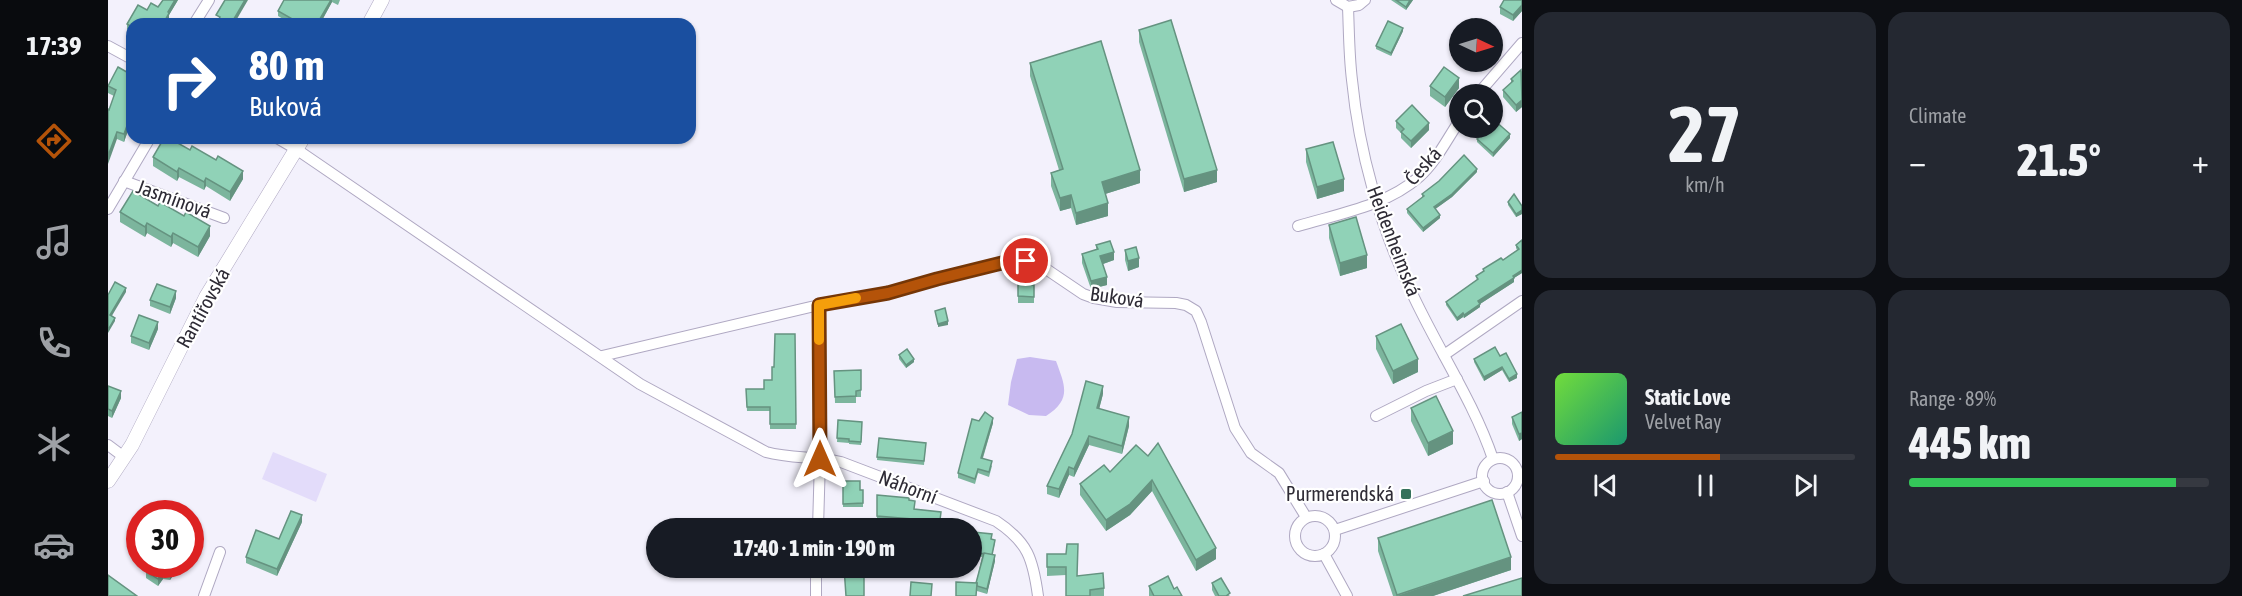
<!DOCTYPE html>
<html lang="en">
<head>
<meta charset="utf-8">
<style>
  :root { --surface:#171b24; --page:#242831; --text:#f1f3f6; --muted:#9ea1a6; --line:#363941; --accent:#b45309 }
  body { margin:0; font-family:"Asap Condensed",sans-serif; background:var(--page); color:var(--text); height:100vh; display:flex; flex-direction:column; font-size:22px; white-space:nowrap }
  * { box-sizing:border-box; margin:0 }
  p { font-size:20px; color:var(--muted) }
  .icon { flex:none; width:33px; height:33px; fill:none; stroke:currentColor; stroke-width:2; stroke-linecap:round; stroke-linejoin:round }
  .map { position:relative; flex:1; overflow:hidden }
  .details { display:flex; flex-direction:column; gap:12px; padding:12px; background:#0d0f14; width:720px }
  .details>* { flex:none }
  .banner { position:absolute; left:18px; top:18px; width:570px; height:126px; border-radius:18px; box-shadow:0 2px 4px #0004; background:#1a4fa0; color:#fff; overflow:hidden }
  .needle { width:39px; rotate:94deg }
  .tools { position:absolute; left:1341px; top:18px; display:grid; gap:12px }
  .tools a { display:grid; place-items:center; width:54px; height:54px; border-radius:50%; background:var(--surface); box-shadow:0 2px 4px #0004; font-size:30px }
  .speed { position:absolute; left:18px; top:500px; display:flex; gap:12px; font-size:30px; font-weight:700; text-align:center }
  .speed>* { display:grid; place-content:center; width:78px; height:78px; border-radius:50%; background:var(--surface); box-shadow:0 2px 4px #0004; line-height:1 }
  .speed .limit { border:9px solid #d22; background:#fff; color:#111 }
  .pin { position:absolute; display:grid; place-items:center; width:51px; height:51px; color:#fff; margin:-26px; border:3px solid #fff; border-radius:50%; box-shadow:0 2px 6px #0007 }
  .me { position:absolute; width:66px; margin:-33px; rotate:0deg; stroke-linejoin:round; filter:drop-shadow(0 0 4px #0008) }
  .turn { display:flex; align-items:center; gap:21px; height:126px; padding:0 24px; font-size:27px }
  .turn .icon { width:78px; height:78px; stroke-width:2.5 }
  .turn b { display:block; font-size:42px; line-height:51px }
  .big { font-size:45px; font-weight:800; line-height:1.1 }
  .details .widget { flex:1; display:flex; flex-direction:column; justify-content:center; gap:9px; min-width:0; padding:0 21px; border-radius:18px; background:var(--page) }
  .details .dial { align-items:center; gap:0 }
  .dial b { font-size:78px; line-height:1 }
  .song { display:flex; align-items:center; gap:18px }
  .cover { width:72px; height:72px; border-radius:9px; background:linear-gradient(135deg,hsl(100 70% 55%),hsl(160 70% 35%)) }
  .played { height:6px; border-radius:3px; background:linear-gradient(90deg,var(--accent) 55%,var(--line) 55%) }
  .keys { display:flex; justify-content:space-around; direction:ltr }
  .heat { display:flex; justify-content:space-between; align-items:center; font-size:33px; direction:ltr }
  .charge { height:9px; border-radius:4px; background:linear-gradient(90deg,#34c759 89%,var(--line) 0) }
  .details .tiles { flex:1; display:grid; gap:12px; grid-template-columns:repeat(2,1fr) }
  .trip { position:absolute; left:538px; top:518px; width:336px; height:60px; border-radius:30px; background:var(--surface); box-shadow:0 2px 4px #0004; font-weight:800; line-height:60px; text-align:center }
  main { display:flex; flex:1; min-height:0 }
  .tab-bar { display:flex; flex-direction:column; width:108px; justify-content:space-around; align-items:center; background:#090b0e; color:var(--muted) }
  .tab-bar .icon { width:42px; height:42px }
  .tab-bar .current { color:var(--accent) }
  .tab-bar b { font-size:27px; color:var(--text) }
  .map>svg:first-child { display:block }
  .green { fill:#e3dcfa }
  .water { fill:#c8baf0 }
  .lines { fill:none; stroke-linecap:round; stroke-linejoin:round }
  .minor-casing { stroke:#afa8c2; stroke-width:12 }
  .tertiary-casing { stroke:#afa8c2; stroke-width:15 }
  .minor { stroke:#fff; stroke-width:10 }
  .tertiary { stroke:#fff; stroke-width:14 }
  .wall { fill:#7cb59d }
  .shaded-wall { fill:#659380 }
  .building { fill:#90d2b7; stroke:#659380; stroke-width:1.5 }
  .route-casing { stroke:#753606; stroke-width:15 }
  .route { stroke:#b45309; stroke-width:10 }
  .slow { stroke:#f59e0b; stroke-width:10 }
  .poi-dot { fill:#35715b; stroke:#fff; stroke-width:2 }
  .labels { text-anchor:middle; stroke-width:4.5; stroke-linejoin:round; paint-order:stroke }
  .street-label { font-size:20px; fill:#2e2b35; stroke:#fff }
  .poi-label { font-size:20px; fill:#2e2b35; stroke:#fff; text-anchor:end }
</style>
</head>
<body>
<main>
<nav class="tab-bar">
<b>17:39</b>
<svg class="icon current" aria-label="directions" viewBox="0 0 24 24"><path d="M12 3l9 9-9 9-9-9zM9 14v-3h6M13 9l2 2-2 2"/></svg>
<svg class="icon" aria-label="music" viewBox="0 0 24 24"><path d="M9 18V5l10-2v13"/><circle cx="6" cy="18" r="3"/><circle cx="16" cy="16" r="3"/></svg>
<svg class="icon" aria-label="phone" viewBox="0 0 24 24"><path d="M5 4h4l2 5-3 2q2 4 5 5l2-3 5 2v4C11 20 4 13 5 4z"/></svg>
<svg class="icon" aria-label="climate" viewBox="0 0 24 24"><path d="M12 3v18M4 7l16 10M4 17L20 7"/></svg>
<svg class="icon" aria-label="car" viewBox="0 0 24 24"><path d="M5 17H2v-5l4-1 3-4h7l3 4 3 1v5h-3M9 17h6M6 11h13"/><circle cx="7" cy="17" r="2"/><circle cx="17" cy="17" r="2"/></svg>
</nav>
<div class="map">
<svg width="1414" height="596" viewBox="0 0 1414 596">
  <rect width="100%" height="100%" fill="#f3f1fc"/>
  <!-- green -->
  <polygon class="green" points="165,452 219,474 208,502 154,479"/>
  <!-- water -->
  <path class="water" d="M922 357 948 361C957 386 964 399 938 416L921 415 900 405 903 382 909 359Z"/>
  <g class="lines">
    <defs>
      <g id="minor">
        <polyline points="1228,0 1240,7 1251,5 1257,0"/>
        <path d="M1240 7C1241 31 1241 56 1244 80 1251 152 1272 226 1303 291 1329 348 1365 400 1385 459"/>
        <polyline points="86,24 101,0"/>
        <polyline points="0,46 24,59"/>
        <polyline points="1370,94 1414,43"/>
        <path d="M169 138 188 149 532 384 658 452C683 459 707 456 733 462L888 521C920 542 925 559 930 596"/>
        <polyline points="16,181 116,218"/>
        <polyline points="0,209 42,138"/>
        <path d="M1190 226C1230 214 1278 206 1311 177 1328 162 1339 139 1352 120"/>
        <polyline points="1336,355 1414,301"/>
        <polyline points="494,356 711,305 780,293 829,279 906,260 924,262 938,269 975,294 986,298 1009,302 1068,303 1078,305 1088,311 1093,322 1127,428 1143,453 1171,473 1198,517"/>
        <polyline points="1268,416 1318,391 1349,379"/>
        <polyline points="0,445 16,457"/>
        <circle cx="1392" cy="476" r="18"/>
        <polyline points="1399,492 1414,536"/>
        <circle cx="1207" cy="536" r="20"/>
        <polyline points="710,528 712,459 711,305"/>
        <polyline points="1227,530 1376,481"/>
        <polyline points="1216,554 1239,596"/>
        <polyline points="96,596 112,552"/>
        <polyline points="708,596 708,567"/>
      </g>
      <g id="tertiary">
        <polyline points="261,24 274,0"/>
        <polyline points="0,481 24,445 98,297 195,138"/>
      </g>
    </defs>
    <!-- minor casing -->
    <use href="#minor" class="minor-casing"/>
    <!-- tertiary casing -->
    <use href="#tertiary" class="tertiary-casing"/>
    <!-- minor -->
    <use href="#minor" class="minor"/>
    <!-- tertiary -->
    <use href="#tertiary" class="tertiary"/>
  </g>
  <!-- wall -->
  <g class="wall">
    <polygon points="55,0 70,0 61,15 61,19 58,24 24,24 24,32 19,29 19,24 39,10 50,7"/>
    <polygon points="176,0 232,0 230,5 224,2 212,24 184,24 170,16 170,11"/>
    <polygon points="1283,0 1305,0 1298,10"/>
    <polygon points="1395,0 1414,0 1414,11 1405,21 1392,14 1392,7 1395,2"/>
    <polygon points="1031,30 1109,182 1076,192 1031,42"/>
    <polygon points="1295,31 1283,56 1268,49 1268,46"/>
    <polygon points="1352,34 1352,57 1344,50 1344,43"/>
    <polygon points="1356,62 1366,62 1361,67"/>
    <polygon points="922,63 1032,183 997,194 1000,216 968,225 963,208 952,211 943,186 943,173 951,170 922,76"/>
    <polygon points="1414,71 1414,107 1408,112 1395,97 1395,90 1403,83 1403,79"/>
    <polygon points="24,75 24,119 16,142 9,139 1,110 6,96 0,93 0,86"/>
    <polygon points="1322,86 1351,88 1337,107 1322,96"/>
    <polygon points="1288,121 1321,130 1303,148 1293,138 1293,133 1288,128"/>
    <polygon points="1402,138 1385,157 1369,142 1369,139"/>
    <polygon points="1198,149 1236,191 1209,199 1198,162"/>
    <polygon points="82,150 135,179 122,201 98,186 96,190 71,177 69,181 45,166 45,157"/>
    <polygon points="1369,172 1344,197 1327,209 1332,218 1315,232 1299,213 1299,209 1314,198 1314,194"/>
    <polygon points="1400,202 1414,206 1414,214 1408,217 1400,205"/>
    <polygon points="12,212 102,236 90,257 65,243 63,247 39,233 37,237 12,222"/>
    <polygon points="1221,225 1259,268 1232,276 1221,238"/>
    <polygon points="1414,240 1414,273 1406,278 1406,282 1372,304 1372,307 1356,318 1355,317 1349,321 1338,305 1338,302 1369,280 1368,276 1375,272 1375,269 1395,260 1409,250 1408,248 1408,245"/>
    <polygon points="988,245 1006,260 995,264 999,285 983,289 974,263 974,254 988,250"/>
    <polygon points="1017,250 1031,267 1020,271 1017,260"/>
    <polygon points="910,284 926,285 926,303 910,303"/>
    <polygon points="68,298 62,314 42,306 42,300"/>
    <polygon points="50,329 41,350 23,343 23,336"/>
    <polygon points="687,334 688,429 662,429 662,411 639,411 638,389 656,389 664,380 666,367"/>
    <polygon points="1268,336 1310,372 1285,384 1268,349"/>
    <polygon points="791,355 806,362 798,368 791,359"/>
    <polygon points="1392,356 1409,378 1401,382 1394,370 1376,381 1366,362 1366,359"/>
    <polygon points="753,370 753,397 748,397 748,403 727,403 726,371"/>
    <polygon points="0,386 13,398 4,418 0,416"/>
    <polygon points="995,394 991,409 1021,426 1014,454 981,445 966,477 961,475 951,498 939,494 939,486"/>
    <polygon points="1303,408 1345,444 1320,456 1303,421"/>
    <polygon points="1414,412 1414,439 1411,441 1404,424 1404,417"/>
    <polygon points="730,420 754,422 753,445 741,444 741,443 729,442"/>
    <polygon points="871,421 885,423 875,458 884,466 881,477 870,473 867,484 850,478 850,473"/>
    <polygon points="771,438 818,443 816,465 769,460"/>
    <polygon points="1028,445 1108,559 1088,571 1044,491 1022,515 998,531 972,495 972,484 1002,472"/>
    <polygon points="735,481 752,490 755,490 755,507 735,507"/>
    <polygon points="769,495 801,500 806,509 831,528 816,528 816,524 769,520"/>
    <polygon points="194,522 169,576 138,563 138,557 171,539"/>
    <polygon points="1270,538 1403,570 1325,596 1285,596 1270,551"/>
    <polygon points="884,539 887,543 884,555 887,561 879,594 869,591 868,583 874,557 864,555 864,540"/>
    <polygon points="939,554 969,576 996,588 996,596 958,596 958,575 939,576"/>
    <polygon points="38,564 73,564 62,580 55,579 50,586 38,578"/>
    <polygon points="1104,583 1122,596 1107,596 1104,590"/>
    <polygon points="1041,586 1066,589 1074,596 1041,596"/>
  </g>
  <!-- shaded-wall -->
  <g class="shaded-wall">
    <polygon points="67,0 70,0 61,15 61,19 58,24 55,24 60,12"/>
    <polygon points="137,0 140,0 126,24 123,24"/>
    <polygon points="223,0 224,0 224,2 212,24 209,24"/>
    <polygon points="1302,0 1305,0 1298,10 1298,7"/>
    <polygon points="1414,5 1414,11 1405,21 1405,15"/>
    <polygon points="1295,28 1295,31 1283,56 1283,53"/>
    <polygon points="1361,62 1366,62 1361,67"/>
    <polygon points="1351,78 1351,88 1337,107 1337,97"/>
    <polygon points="1414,100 1414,107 1408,112 1408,105"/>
    <polygon points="24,105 24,119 16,142 16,134 21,111"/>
    <polygon points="1321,123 1321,130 1303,148 1303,141"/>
    <polygon points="9,132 9,139 0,164 0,156"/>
    <polygon points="1402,134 1402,138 1385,157 1385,153"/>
    <polygon points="71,168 71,177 69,181 69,172"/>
    <polygon points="1369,169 1369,172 1344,197 1326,210 1326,207"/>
    <polygon points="1032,170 1032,183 994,195 994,182"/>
    <polygon points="1109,170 1109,182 1076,192 1076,179"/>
    <polygon points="135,171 135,179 122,201 122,192"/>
    <polygon points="98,178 98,186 96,190 96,182"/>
    <polygon points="1236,179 1236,191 1209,199 1209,187"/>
    <polygon points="963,195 963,208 952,211 952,198"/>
    <polygon points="1000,203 1000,216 968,225 968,213"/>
    <polygon points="1414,210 1414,214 1408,217 1408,214"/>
    <polygon points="1332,215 1332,218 1315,232 1315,228"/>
    <polygon points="39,223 39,233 37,237 37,227"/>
    <polygon points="102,226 102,236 90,257 90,247"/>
    <polygon points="65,233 65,243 63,247 63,237"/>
    <polygon points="1006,252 1006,260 992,265 992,256"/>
    <polygon points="1259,255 1259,268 1232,276 1232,263"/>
    <polygon points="1031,258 1031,267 1020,271 1020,261"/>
    <polygon points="1414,270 1414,273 1406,278 1406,282 1372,304 1372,307 1356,318 1356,315 1370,301"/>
    <polygon points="999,277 999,285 983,289 983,281"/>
    <polygon points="18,288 18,292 2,319 2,315"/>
    <polygon points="68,291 68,298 62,314 62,307"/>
    <polygon points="1355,313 1355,317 1349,321 1349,318"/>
    <polygon points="7,318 7,321 0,333 0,330"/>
    <polygon points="840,321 840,325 830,327 830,324"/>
    <polygon points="50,322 50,329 41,350 41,343"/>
    <polygon points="806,359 806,362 798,368 798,365"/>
    <polygon points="1310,359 1310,372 1285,384 1285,371"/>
    <polygon points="1394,367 1394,370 1376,381 1376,377"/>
    <polygon points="1409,374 1409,378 1401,382 1401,379"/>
    <polygon points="995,386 995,394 989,417 989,408"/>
    <polygon points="13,391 13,398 4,418 4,411"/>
    <polygon points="1021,417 1021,426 1014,454 1014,446"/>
    <polygon points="885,418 885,423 873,463 873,458"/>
    <polygon points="1345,431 1345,444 1320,456 1320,443"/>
    <polygon points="1414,433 1414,439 1411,441 1411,434"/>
    <polygon points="981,436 981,445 966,477 966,469"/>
    <polygon points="961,467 961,475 951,498 951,489"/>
    <polygon points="1044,480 1044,491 1022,515 998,531 998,520"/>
    <polygon points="194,515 194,522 169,576 169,569"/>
    <polygon points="1108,548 1108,559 1088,571 1088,560"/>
    <polygon points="887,555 887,561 879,594 879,589"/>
    <polygon points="1403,557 1403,570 1325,596 1289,596"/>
    <polygon points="69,564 73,564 62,580 62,573"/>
    <polygon points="55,572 55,579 50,586 50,579"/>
  </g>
  <!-- building -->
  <g class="building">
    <polygon points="55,0 67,0 60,12 61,13 55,24 24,24 24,27 19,24 30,5 39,10 43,3 50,7"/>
    <polygon points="117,0 137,0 123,24 108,24 112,17 108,15"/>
    <polygon points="176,0 223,0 209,24 193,24 170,11"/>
    <polygon points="1288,0 1302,0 1298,7"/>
    <polygon points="1396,0 1414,0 1414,5 1405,15 1392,7"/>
    <polygon points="1364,19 1373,28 1356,28"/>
    <polygon points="1063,20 1109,170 1076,179 1031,30"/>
    <polygon points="1280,21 1295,28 1283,53 1268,46"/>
    <polygon points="1352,34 1352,51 1344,43"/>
    <polygon points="993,41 1032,170 994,182 1000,203 968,213 963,195 952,198 943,173 955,169 922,63"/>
    <polygon points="10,67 24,75 24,105 21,111 24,112 16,134 9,132 0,156 0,109 1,110 8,90 0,86"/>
    <polygon points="1336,67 1351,78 1337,97 1322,86"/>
    <polygon points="1413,70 1414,100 1408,105 1395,90 1405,81 1403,79"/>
    <polygon points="1304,105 1321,123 1303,141 1293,132 1296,129 1288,121"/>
    <polygon points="1386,120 1402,134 1385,153 1369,139 1380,128 1384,128 1384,122"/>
    <polygon points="56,138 61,138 82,150 84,146 108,160 110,156 135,171 122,192 98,178 96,182 71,168 69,172 45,157"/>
    <polygon points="1225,142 1236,179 1209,187 1198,149"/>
    <polygon points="1356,155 1369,169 1344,194 1326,207 1332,215 1315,228 1299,209 1316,196 1314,194 1331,181"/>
    <polygon points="25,191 50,206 52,202 76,216 78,212 102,226 90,247 65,233 63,237 39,223 37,227 12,212"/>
    <polygon points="1406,194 1414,206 1414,210 1408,214 1400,202"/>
    <polygon points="1248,217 1259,255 1232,263 1221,225"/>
    <polygon points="1414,240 1414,270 1405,276 1406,278 1370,301 1372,304 1356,315 1355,313 1349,318 1338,302 1370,279 1368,276 1376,271 1375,269 1393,258 1395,260 1411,249 1408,245"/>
    <polygon points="1002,241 1006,252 992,256 999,277 983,281 974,254 990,249 988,245"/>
    <polygon points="1028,247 1031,258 1020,261 1017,250"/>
    <polygon points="7,282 18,288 2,315 7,318 0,330 0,295"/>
    <polygon points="49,284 68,291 62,307 42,300"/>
    <polygon points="910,284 926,285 926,297 910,296"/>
    <polygon points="837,308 840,321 830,324 827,311"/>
    <polygon points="31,315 50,322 41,343 23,336"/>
    <polygon points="1293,324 1310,359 1285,371 1268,336"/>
    <polygon points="667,334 687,334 688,424 662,424 662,407 639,407 638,389 656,389 656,380 664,380 664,367 666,367"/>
    <polygon points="1387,347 1392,356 1398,353 1409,374 1401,379 1394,367 1376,377 1366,359"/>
    <polygon points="799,349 806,359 798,365 791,355"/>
    <polygon points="753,370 753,390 748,391 748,396 727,397 726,371"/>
    <polygon points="978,381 995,386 989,408 1021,417 1014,446 981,436 966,469 961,467 951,489 939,486 964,434"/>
    <polygon points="0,386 13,391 4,411 0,409"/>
    <polygon points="1328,396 1345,431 1320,443 1303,408"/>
    <polygon points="877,412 885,418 873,458 884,461 881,472 870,469 867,479 850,473 864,419 871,421"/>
    <polygon points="1414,412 1414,433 1411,434 1404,417"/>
    <polygon points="730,420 754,422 753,442 741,441 741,439 729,438"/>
    <polygon points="771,438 818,443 816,461 769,457"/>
    <polygon points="1050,443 1108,548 1088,560 1044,480 1022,504 998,520 972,484 996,465 1002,472 1028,445 1040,456"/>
    <polygon points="735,481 752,481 752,490 755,490 755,503 735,504"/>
    <polygon points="769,495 801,498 801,500 807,501 806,509 833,512 831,528 816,528 816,520 769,516"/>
    <polygon points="1384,500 1403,557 1289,595 1270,538"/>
    <polygon points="183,511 194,515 169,569 138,557 148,530 171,539"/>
    <polygon points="865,532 884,534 883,539 887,540 884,555 864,552"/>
    <polygon points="959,544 970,544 969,576 995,573 996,588 982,590 982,596 958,596 958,567 939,567 939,554 958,554"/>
    <polygon points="876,553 887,555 879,589 869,586 869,583 868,583"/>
    <polygon points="38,564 69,564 62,573 55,572 50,579 38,571 41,567"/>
    <polygon points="736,567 753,567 753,577 756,577 756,596 738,596"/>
    <polygon points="0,575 29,596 0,596"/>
    <polygon points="1060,576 1066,589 1069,587 1074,596 1046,596 1041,586"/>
    <polygon points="1113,578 1122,593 1118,596 1111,596 1104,583"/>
    <polygon points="1414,578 1414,596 1355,596"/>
    <polygon points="803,582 824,584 823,596 802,596"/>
    <polygon points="848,582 869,583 868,596 848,596"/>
  </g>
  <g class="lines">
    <defs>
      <polyline id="route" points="712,459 711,305 780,293 829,279 906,260 918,261"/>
    </defs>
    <!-- route casing -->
    <use href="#route" class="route-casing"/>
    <!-- route -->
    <use href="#route" class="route"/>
    <!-- slow -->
    <polyline class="slow" points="711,340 711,305 748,298"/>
  </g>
  <!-- markers -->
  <rect class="poi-dot" x="1292" y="488" width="12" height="12" rx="3"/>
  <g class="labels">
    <!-- street labels -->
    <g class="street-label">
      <text transform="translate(1315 166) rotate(-48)" y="7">Česká</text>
      <text transform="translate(66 199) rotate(20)" y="7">Jasmínová</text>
      <text transform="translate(1286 241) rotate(69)" y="7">Heidenheimská</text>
      <text transform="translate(1009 297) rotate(8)" y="7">Buková</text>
      <text transform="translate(95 308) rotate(-61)" y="7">Rantířovská</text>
      <text transform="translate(800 487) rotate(21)" y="7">Náhorní</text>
    </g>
    <!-- poi labels -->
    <g class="poi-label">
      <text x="1286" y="501">Purmerendská</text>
    </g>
  </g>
</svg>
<div class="tools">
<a><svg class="needle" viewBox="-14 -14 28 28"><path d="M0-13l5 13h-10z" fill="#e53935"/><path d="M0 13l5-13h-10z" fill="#9ea1a6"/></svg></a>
<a><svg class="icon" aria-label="search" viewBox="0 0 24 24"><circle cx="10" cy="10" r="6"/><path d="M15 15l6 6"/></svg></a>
</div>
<div class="speed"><div class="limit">30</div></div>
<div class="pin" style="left:918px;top:261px;background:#d93025"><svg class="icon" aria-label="arrive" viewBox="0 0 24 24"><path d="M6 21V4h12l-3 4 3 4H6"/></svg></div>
<svg class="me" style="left:712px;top:459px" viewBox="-20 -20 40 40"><path d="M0-17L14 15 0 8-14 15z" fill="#b45309" stroke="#fff" stroke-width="4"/></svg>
<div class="trip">17:40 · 1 min · 190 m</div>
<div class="banner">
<div class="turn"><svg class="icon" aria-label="right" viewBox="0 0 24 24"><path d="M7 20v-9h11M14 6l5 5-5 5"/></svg><div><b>80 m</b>Buková</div></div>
</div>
</div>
<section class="details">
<div class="tiles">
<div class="widget dial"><b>27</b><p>km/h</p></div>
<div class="widget"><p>Climate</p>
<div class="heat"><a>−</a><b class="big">21.5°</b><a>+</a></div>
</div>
<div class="widget">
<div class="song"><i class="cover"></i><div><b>Static Love</b><p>Velvet Ray</p></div></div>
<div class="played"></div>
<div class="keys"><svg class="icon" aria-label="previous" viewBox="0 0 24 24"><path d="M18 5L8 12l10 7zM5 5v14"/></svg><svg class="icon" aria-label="pause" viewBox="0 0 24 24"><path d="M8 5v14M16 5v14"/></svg><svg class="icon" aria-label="next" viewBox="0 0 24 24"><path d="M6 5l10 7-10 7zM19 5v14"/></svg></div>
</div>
<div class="widget"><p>Range · 89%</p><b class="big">445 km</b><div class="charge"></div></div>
</div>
</section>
</main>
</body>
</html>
